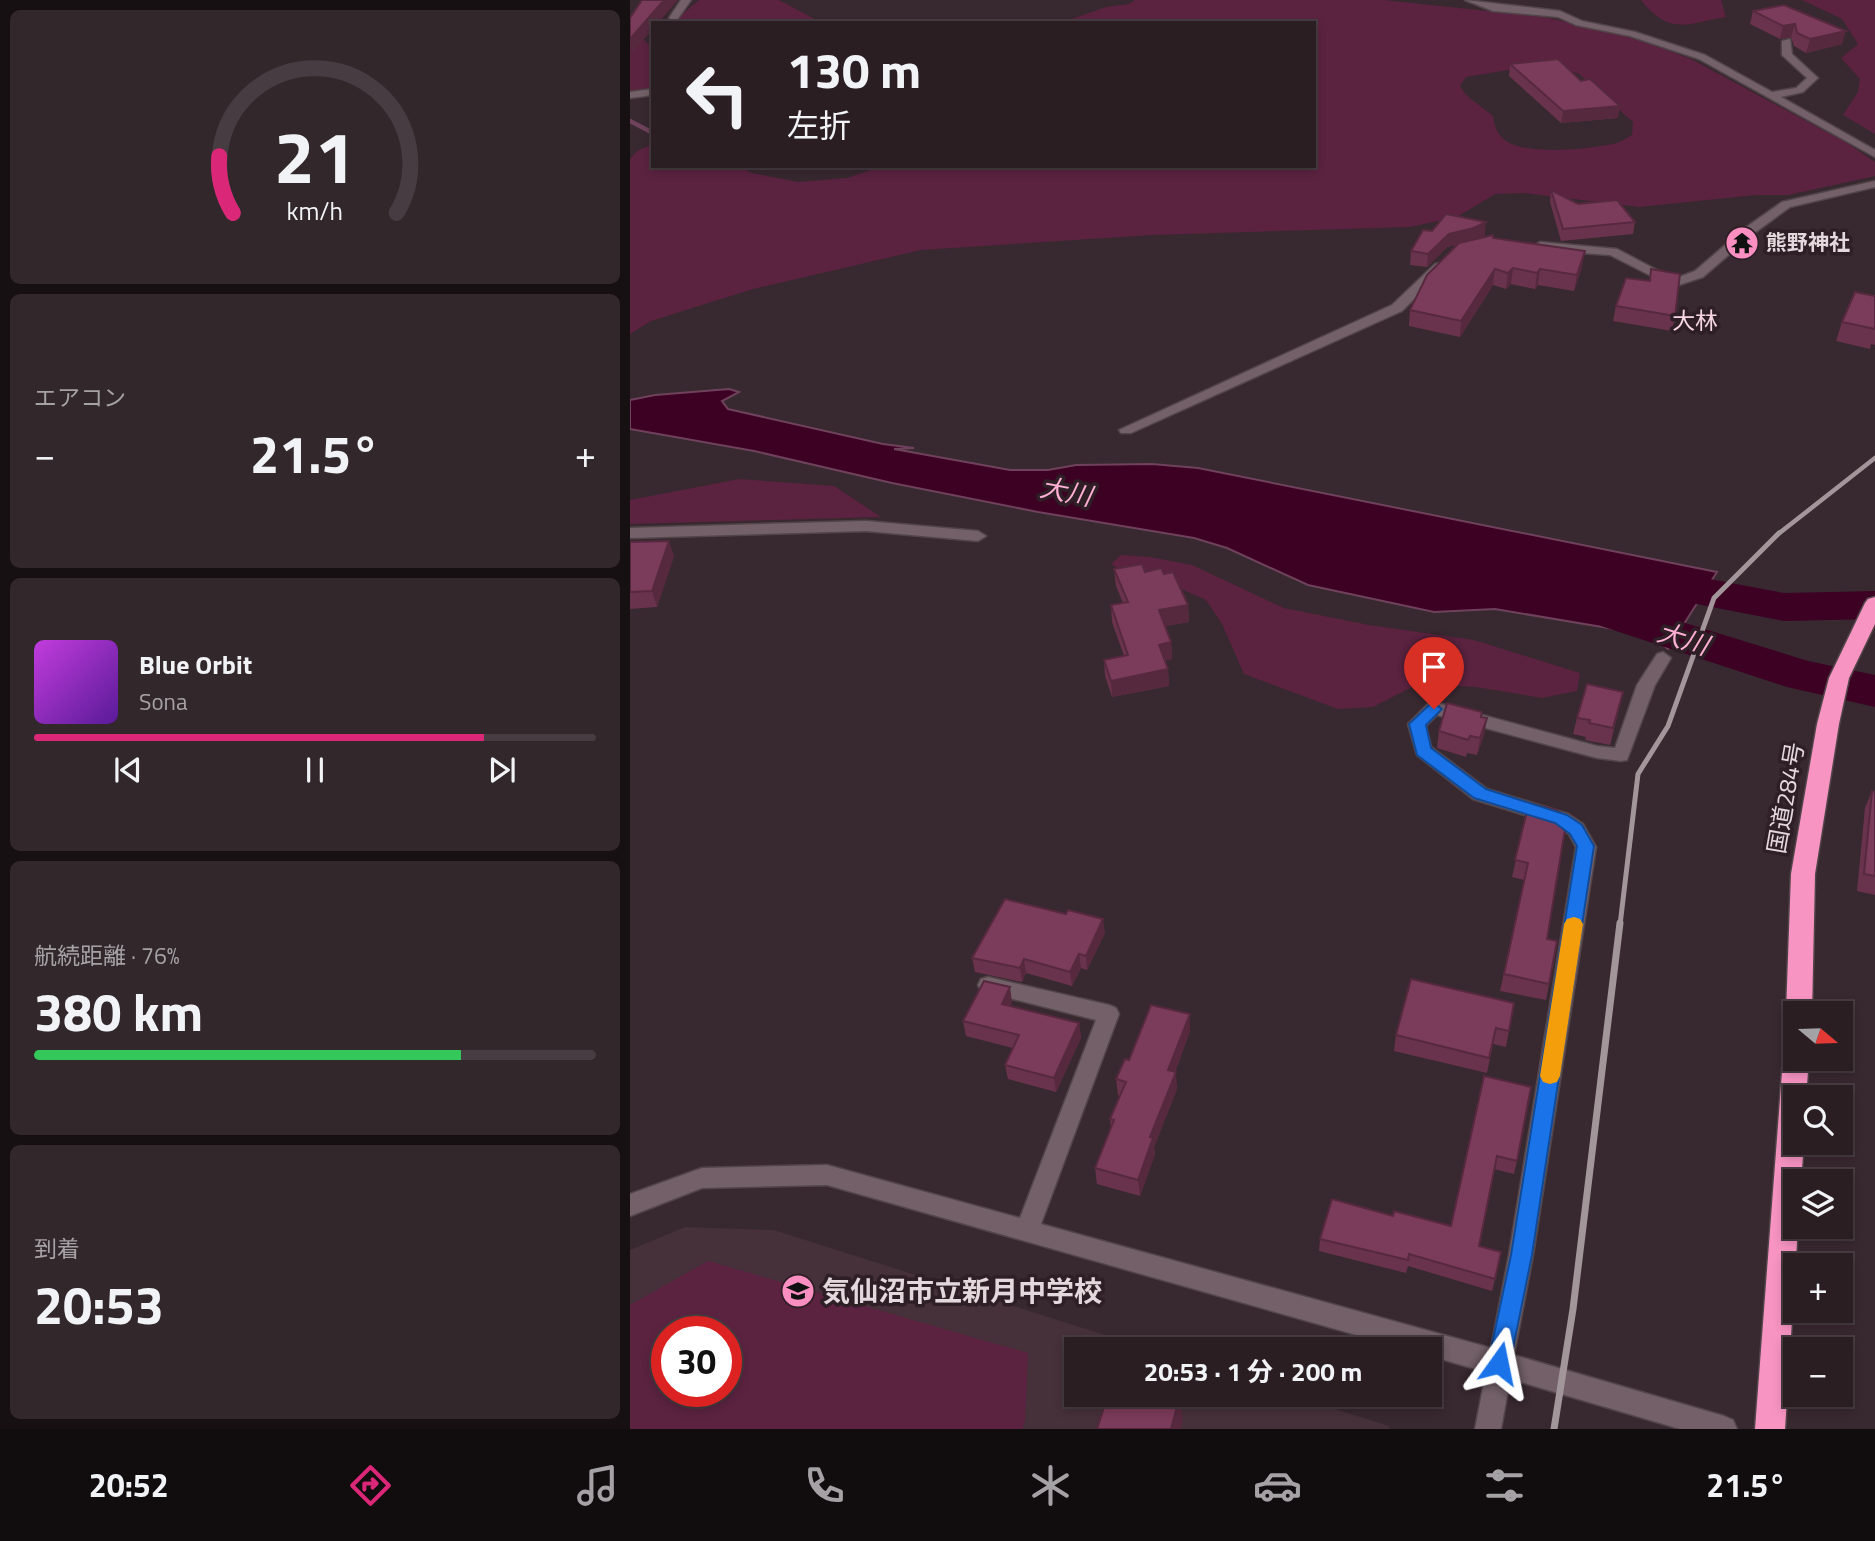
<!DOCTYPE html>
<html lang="ja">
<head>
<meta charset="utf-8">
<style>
  :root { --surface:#2a1e23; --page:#32272b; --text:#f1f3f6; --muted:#a5a2a6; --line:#463c41; --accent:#db2777 }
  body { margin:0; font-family:"Titillium Web","Noto Sans JP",sans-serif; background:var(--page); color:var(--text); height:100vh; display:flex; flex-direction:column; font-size:26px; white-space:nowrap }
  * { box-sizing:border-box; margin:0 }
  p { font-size:23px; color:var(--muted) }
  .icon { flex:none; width:38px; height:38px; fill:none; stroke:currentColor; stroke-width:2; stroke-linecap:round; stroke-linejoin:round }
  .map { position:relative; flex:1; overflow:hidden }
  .side { display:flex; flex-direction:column; gap:10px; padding:10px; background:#171013; width:630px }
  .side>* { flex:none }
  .hud { position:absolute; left:21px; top:21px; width:665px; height:147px; border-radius:0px; box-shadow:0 4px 10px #0003,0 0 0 2px var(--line); background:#2a1e23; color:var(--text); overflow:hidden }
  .needle { width:46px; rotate:109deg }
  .tools { position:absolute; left:1153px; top:1001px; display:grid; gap:14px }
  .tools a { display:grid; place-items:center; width:70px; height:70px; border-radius:0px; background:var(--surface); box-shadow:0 4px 10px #0003,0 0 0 2px var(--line); font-size:35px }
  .speed { position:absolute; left:21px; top:1316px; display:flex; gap:14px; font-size:35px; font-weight:700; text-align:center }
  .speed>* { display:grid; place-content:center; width:91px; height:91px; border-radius:50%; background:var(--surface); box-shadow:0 4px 10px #0003,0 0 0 2px var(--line); line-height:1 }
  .speed .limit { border:10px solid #d22; background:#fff; color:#111 }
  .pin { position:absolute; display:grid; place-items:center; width:60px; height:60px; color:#fff; margin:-72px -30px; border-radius:50% 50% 50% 0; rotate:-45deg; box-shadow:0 0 7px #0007 }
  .pin .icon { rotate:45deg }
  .me { position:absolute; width:77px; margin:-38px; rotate:12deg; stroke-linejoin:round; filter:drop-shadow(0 0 5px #0008) }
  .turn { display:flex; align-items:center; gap:24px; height:147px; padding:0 21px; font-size:32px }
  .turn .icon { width:91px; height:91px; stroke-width:2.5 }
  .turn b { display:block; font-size:49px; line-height:60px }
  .big { font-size:52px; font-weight:700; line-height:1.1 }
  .side .tile { flex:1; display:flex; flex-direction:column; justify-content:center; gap:10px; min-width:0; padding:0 24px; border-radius:10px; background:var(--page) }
  .side .dial { align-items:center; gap:0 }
  .dial svg { height:182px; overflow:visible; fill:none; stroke:var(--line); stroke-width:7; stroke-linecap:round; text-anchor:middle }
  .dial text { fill:var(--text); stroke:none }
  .song { display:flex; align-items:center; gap:21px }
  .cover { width:84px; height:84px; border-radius:10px; background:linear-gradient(135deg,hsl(290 70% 55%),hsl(270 70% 35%)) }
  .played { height:7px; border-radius:4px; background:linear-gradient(90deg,var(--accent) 80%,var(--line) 80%) }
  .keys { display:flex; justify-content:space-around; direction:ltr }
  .heat { display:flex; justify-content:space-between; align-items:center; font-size:38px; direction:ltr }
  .charge { height:10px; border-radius:5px; background:linear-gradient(90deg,#34c759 76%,var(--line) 0) }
  .trip { position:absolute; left:434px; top:1337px; width:378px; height:70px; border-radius:0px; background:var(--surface); box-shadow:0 4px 10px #0003,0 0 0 2px var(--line); font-weight:700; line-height:70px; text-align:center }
  .menu { display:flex; height:112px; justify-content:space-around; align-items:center; background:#110c0e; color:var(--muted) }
  .menu .icon { width:49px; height:49px }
  .menu .on { color:var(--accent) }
  .menu b { font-size:32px; color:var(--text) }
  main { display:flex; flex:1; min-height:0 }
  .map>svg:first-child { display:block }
  .built { fill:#46303a; fill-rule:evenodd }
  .green { fill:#5b2340; fill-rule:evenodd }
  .water { fill:#3d0124; stroke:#6f425b; stroke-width:2 }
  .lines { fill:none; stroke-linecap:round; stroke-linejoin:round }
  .stream { stroke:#6f425b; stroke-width:4.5 }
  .river { fill:#3d0124; fill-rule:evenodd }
  .minor-casing { stroke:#52454a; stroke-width:3 }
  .highway-casing { stroke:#52454a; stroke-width:3 }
  .minor { fill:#736068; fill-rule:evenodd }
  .highway { fill:#f794c2; fill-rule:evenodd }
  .rail-far2 { stroke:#a3969b; stroke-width:4.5 }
  .rail-far1 { stroke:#a3969b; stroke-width:5 }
  .rail { stroke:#a3969b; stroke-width:7 }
  .wall { fill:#6a334d }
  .shaded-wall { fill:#56293f }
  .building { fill:#7b3b5a; stroke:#56293f; stroke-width:2 }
  .route { fill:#1a73e8; stroke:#114b97; stroke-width:2 }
  .slow { fill:#f59e0b }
  .labels { text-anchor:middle; stroke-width:7; stroke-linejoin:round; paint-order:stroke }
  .far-poi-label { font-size:21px; font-weight:bold; fill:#e3d8dc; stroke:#2e1e25; text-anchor:start }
  .far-quarter-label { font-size:23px; fill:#f6d6e3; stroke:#2e1e25 }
  .street-label { font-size:24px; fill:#e3d8dc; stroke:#2e1e25 }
  .water-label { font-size:26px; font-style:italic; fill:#feafd3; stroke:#2e1e25 }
  .near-poi-label { font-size:28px; font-weight:bold; fill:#e3d8dc; stroke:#2e1e25; text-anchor:start }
</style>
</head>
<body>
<main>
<section class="side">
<div class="tile dial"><svg viewBox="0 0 100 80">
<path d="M14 69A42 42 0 1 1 86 69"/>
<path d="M14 69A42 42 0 0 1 8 44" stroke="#db2777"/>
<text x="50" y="56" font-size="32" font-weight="700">21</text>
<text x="50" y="72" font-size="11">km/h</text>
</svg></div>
<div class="tile"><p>エアコン</p>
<div class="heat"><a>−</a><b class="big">21.5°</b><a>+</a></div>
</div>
<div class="tile">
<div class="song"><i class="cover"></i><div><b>Blue Orbit</b><p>Sona</p></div></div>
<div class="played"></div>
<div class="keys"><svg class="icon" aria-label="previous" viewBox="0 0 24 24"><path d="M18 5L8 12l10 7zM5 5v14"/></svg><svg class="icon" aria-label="pause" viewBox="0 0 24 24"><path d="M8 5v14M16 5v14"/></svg><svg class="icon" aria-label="next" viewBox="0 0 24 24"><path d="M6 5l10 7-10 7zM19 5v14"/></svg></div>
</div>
<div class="tile"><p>航続距離 · 76%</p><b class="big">380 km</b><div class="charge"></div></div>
<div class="tile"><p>到着</p><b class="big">20:53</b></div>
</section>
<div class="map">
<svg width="1245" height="1429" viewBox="0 0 1245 1429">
  <rect width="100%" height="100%" fill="#38282f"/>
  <!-- built -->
  <path class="built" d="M55 1227 144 1230 519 1349H446V1395H661L759 1426V1429H0V1250ZM37 1332H96V1391H37Z"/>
  <!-- green -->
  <g class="green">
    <polygon points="69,0 149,0 192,23 44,21"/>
    <path d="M505 0H753L914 17 998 36 1061 59 1217 143 1245 162V176L1158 195H1126L1009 207 894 193 865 194 827 217 780 227 523 235 291 250 123 289 21 321 0 334V159L7 151 23 144V166H108L122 173 168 182 217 178 253 166H684V23H430L476 7 499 4ZM920 63 949 74 1003 122 1002 135C996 138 990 143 983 144 958 149 895 156 875 140 867 134 864 125 863 116L836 95 830 86 836 77Z"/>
    <path d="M1011 0H1091L1096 17C1056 24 1040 36 1011 0Z"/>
    <polygon points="1172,0 1245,0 1245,134 1213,115 1228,92 1230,79 1211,58 1228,44 1212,19"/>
    <polygon points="13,39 23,48 23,88 0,91 0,45"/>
    <polygon points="109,479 204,486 251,517 0,524 0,500"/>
    <polygon points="491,555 520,557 562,565 654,608 739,625 844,640 950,673 947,691 912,698 846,687 788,684 743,707 708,709 614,674 592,624 576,600 542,585 499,575 481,564"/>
    <path d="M78 1261 398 1353 395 1421 392 1429H0V1305ZM37 1332H96V1391H37Z"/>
  </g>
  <!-- water -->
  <polygon class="water" points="99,389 109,392 92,401 98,409 253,444 284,448 264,449 380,470 418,470 446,465 522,464 568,468 1087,572 1038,649 1028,640 990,630 865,609 804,612 678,585 597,548 564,538 408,512 262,483 124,451 0,429 0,400 25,395"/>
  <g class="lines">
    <!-- stream -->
    <polyline class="stream" points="0,121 23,133"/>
    <!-- river -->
    <g class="river">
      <polygon points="1010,566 1154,593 1245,591 1245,619 1154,621 995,590 988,580 995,570"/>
      <polygon points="987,602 1178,661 1245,675 1245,707 1157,687 971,626 965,616 971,606"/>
    </g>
    <defs>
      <g id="minor">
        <polygon points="51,0 61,0 47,20 41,20 39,18"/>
        <polygon points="835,0 930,11 952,21 1005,32 1075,55 1142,92 1166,88 1177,78 1152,55 1152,41 1160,39 1162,54 1188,78 1173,92 1151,97 1245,150 1245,157 1069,59 1000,36 946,25 928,17 863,11"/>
        <polygon points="23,89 23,95 0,98 0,92"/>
        <polygon points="1245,181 1245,187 1160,207 1123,234 1073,277 1043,287 980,255 910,250 904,246 910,242 987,249 1044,279 1065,271 1115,228 1152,202"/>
        <polygon points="809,263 815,267 813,270 772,311 501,433 491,433 489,430 762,305 805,264"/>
        <polygon points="236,521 348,531 356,536 348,541 236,531 0,538 0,528"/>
        <polygon points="1033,652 1041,658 1025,685 997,760 991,761 967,758 807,715 796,726 801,747 857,789 938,814 953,824 966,847 903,1255 884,1355 1094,1416 1103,1420 1107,1429 1050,1429 880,1379 871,1429 845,1429 856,1372 800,1356 800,1349 776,1349 197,1185 72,1188 0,1216 0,1194 72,1168 197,1165 390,1218 466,1020 351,991 348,985 351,979 358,977 479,1005 486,1008 489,1014 411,1224 861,1348 879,1255 946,847 939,834 924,824 843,799 787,755 778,724 798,704 804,702 967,746 985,748 1007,685 1027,654"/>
      </g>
      <g id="highway">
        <polygon points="1245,597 1245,624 1219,678 1209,724 1185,874 1182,1013 1166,1013 1166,1022 1160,1020 1156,1013 1161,874 1187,724 1199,678 1235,603 1238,599"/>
        <polygon points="1166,1048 1166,1059 1179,1059 1176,1097 1166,1097 1166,1143 1174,1143 1171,1181 1166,1181 1166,1227 1168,1227 1155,1429 1125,1429 1153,1059 1157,1051"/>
      </g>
    </defs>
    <!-- minor casing -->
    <use href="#minor" class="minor-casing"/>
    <!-- highway casing -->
    <use href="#highway" class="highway-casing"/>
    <!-- minor -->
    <use href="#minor" class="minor"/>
    <!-- highway -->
    <use href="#highway" class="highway"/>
    <!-- rail-far2 -->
    <polyline class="rail-far2" points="1147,535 1245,458"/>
    <!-- rail-far1 -->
    <polyline class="rail-far1" points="990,925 1008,774 1038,726 1084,598 1149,533"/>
    <!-- rail -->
    <polyline class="rail" points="924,1429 943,1309 990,923"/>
  </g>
  <!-- wall -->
  <g class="wall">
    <polygon points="1154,5 1212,44 1176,53 1164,46 1161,37 1150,39 1120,24 1123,11"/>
    <polygon points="880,64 951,81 988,118 931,123 879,76"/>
    <polygon points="921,190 948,204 1005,222 1003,234 931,241 920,202"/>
    <polygon points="802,231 855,235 849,238 863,238 952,267 944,291 908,285 905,289 881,284 876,289 863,285 830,337 779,326 780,310 826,245 817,247 797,267 780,265 781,251"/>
    <polygon points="1021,269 1045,316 1042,331 983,321 986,306 1019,281"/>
    <polygon points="1245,296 1245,345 1241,344 1240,349 1206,341 1212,322"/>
    <polygon points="0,542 44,556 27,607 0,609"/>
    <polygon points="484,569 534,574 558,605 559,622 535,626 541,642 542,659 535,660 538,669 539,686 482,697 475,676 474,660 494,656 482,622 481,605 493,603 486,586"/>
    <polygon points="989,709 980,745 955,740 956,737 943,734 947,718"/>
    <polygon points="857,718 854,735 847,755 837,753 836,757 807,748 809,731"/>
    <polygon points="1242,791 1245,792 1245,895 1227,891 1235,808"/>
    <polygon points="899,803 917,939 919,984 916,1000 870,991 894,880 882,877"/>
    <polygon points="475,933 457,970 451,968 442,986 396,973 392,982 345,972 342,958"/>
    <polygon points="382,1002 380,1006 449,1023 451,1038 426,1092 378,1079 375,1065 383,1048 336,1036 333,1021"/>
    <polygon points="884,1003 876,1047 863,1044 857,1073 764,1051 766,1035"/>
    <polygon points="560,1031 545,1072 547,1089 524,1147 525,1154 510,1196 467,1184 465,1168 481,1127 480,1119 490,1096 488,1095 486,1079 499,1060"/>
    <polygon points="854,1076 887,1161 884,1174 864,1169 849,1246 865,1279 862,1291 778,1266 776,1273 689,1251 690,1239 763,1216 821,1226"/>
  </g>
  <!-- shaded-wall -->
  <g class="shaded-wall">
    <polygon points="34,0 48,0 28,23 23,23 23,29 2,53 0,45 0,39"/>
    <polygon points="1165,24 1161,37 1150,39 1153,26"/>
    <polygon points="1216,31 1212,44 1176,53 1180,39"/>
    <polygon points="990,106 988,118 931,123 933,111"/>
    <polygon points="856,222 855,235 843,242 817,247 797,267 798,254 819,234"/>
    <polygon points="955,251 952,267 944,291 947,275"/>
    <polygon points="883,268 881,284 876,289 878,273"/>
    <polygon points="865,269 863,285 830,337 831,321"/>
    <polygon points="910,269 908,285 905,289 907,273"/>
    <polygon points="39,541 44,556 27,607 22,591"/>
    <polygon points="558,605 559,622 530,627 529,610"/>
    <polygon points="541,642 542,659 529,661 529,645"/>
    <polygon points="538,669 539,686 482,697 481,681"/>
    <polygon points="857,718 854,735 847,755 850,738"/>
    <polygon points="473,919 475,933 457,970 456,956"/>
    <polygon points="449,954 451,968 442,986 440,972"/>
    <polygon points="394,959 396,973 392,982 390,968"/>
    <polygon points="380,987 382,1002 374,1018 372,1004"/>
    <polygon points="560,1014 560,1031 539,1087 538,1070"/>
    <polygon points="449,1023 451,1038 426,1092 424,1078"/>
    <polygon points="546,1072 547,1089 524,1147 525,1154 510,1196 508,1180 520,1137"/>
    <polygon points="550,1395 553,1420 551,1429 541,1429"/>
  </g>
  <!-- building -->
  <g class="building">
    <polygon points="12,0 34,0 0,39 0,18"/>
    <polygon points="1154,5 1216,31 1180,39 1167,33 1165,24 1153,26 1123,11"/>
    <polygon points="928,59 951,81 960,79 990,106 933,111 880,64"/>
    <polygon points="921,190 948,204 987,200 1005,222 933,229"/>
    <polygon points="816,214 856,222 844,228 819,234 798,254 781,251 793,230 802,231"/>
    <polygon points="863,235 863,238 955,251 947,275 910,269 907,273 883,268 878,273 865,269 831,321 780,310 797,275 829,243"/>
    <polygon points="1021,269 1050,274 1045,316 986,306 996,278 1020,281"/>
    <polygon points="1225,292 1245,296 1245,329 1212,322"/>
    <polygon points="39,541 22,591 0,592 0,542"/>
    <polygon points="512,564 515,572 531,568 534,574 543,572 558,605 529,610 541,642 529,645 538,669 481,681 474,660 498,655 481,605 498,602 484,569"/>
    <polygon points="957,684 993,692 983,728 959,723 960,720 947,718"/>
    <polygon points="817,703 852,712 851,717 857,718 850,738 840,736 838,740 809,731"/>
    <polygon points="1242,791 1245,792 1245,876 1234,874"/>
    <polygon points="899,803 926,810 937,817 917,939 927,941 919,984 874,974 898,863 885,860"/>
    <polygon points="375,899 436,914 438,910 473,919 456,956 449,954 440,972 394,959 390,968 342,958"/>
    <polygon points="781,979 884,1003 879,1031 866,1028 859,1058 766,1035"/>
    <polygon points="354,981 380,987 372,1004 449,1023 424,1078 375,1065 389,1035 333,1021"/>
    <polygon points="521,1005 560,1014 538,1070 546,1072 520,1137 523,1138 508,1180 465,1168 484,1120 480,1119 496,1082 486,1079 495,1059 499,1060"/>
    <polygon points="854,1076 901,1087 887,1161 867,1156 849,1246 871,1252 865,1279 779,1254 778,1260 690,1239 702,1199 763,1216 764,1211 821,1226"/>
    <polygon points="478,1395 550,1395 541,1429 467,1429"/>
  </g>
  <!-- route -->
  <polygon class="route" points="804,703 812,709 796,725 801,748 856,789 937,815 952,825 964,846 902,1255 880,1363 877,1371 869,1374 861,1371 858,1363 881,1255 947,846 940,834 925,823 844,798 787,755 779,724 799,705"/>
  <!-- slow -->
  <polygon class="slow" points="944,917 950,919 953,924 930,1076 927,1082 920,1084 913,1082 910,1076 934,924 937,919"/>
  <!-- icons -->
  <defs>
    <symbol id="temple-disc" viewBox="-11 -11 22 22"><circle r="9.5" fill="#fc8fc2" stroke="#2e1e25"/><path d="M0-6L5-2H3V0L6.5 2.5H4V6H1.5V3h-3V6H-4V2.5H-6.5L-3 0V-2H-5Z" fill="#111"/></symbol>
    <symbol id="school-disc" viewBox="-11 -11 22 22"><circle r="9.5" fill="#fc8fc2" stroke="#2e1e25"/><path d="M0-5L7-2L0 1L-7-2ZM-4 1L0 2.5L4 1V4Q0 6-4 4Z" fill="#111"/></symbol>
  </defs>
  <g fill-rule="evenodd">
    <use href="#temple-disc" x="1093" y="224" width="38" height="38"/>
    <use href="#school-disc" x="149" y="1272" width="38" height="38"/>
  </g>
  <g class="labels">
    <!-- far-poi labels -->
    <g class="far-poi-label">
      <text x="1136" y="250">熊野神社</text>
    </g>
    <!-- far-quarter labels -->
    <g class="far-quarter-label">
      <text x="1065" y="329">大林</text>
    </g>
    <!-- street labels -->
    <g class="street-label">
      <text transform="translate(1156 798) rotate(-80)" y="8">国道284号</text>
    </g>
    <!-- water labels -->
    <g class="water-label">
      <text transform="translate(436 492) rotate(11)" y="9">大川</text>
      <text transform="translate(1053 639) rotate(17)" y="9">大川</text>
    </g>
    <!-- near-poi labels -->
    <g class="near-poi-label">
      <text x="192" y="1301">気仙沼市立新月中学校</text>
    </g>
  </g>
</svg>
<div class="tools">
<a><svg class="needle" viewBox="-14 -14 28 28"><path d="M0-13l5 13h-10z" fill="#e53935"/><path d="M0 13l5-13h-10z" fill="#a5a2a6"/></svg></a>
<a><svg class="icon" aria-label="search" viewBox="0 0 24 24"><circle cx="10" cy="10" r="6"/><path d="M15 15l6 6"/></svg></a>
<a><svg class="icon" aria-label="layers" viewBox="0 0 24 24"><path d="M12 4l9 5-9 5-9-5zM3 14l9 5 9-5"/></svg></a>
<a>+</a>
<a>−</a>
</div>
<div class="speed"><div class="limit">30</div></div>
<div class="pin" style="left:804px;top:709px;background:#d93025"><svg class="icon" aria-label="arrive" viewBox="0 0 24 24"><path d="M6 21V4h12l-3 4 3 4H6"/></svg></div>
<svg class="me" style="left:869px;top:1363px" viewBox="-20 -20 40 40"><path d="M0-17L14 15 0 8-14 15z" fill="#1a73e8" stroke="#fff" stroke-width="4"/></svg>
<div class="trip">20:53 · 1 分 · 200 m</div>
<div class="hud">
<div class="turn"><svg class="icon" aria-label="left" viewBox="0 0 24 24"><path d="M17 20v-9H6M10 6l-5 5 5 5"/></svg><div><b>130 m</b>左折</div></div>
</div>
</div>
</main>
<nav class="menu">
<b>20:52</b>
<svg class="icon on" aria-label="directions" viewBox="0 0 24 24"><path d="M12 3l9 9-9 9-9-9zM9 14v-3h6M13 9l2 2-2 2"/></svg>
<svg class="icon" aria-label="music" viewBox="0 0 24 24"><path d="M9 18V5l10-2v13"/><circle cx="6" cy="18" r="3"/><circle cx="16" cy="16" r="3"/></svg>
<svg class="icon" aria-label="phone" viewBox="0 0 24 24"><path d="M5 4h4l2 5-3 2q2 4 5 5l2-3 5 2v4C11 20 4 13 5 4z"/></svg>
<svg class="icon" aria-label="climate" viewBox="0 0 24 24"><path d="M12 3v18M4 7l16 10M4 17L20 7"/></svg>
<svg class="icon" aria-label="car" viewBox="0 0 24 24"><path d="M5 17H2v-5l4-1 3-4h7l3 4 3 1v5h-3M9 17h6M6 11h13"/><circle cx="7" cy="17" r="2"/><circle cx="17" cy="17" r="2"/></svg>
<svg class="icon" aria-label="filters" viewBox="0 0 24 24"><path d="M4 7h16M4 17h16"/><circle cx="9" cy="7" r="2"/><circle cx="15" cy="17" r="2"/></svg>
<b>21.5°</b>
</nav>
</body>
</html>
